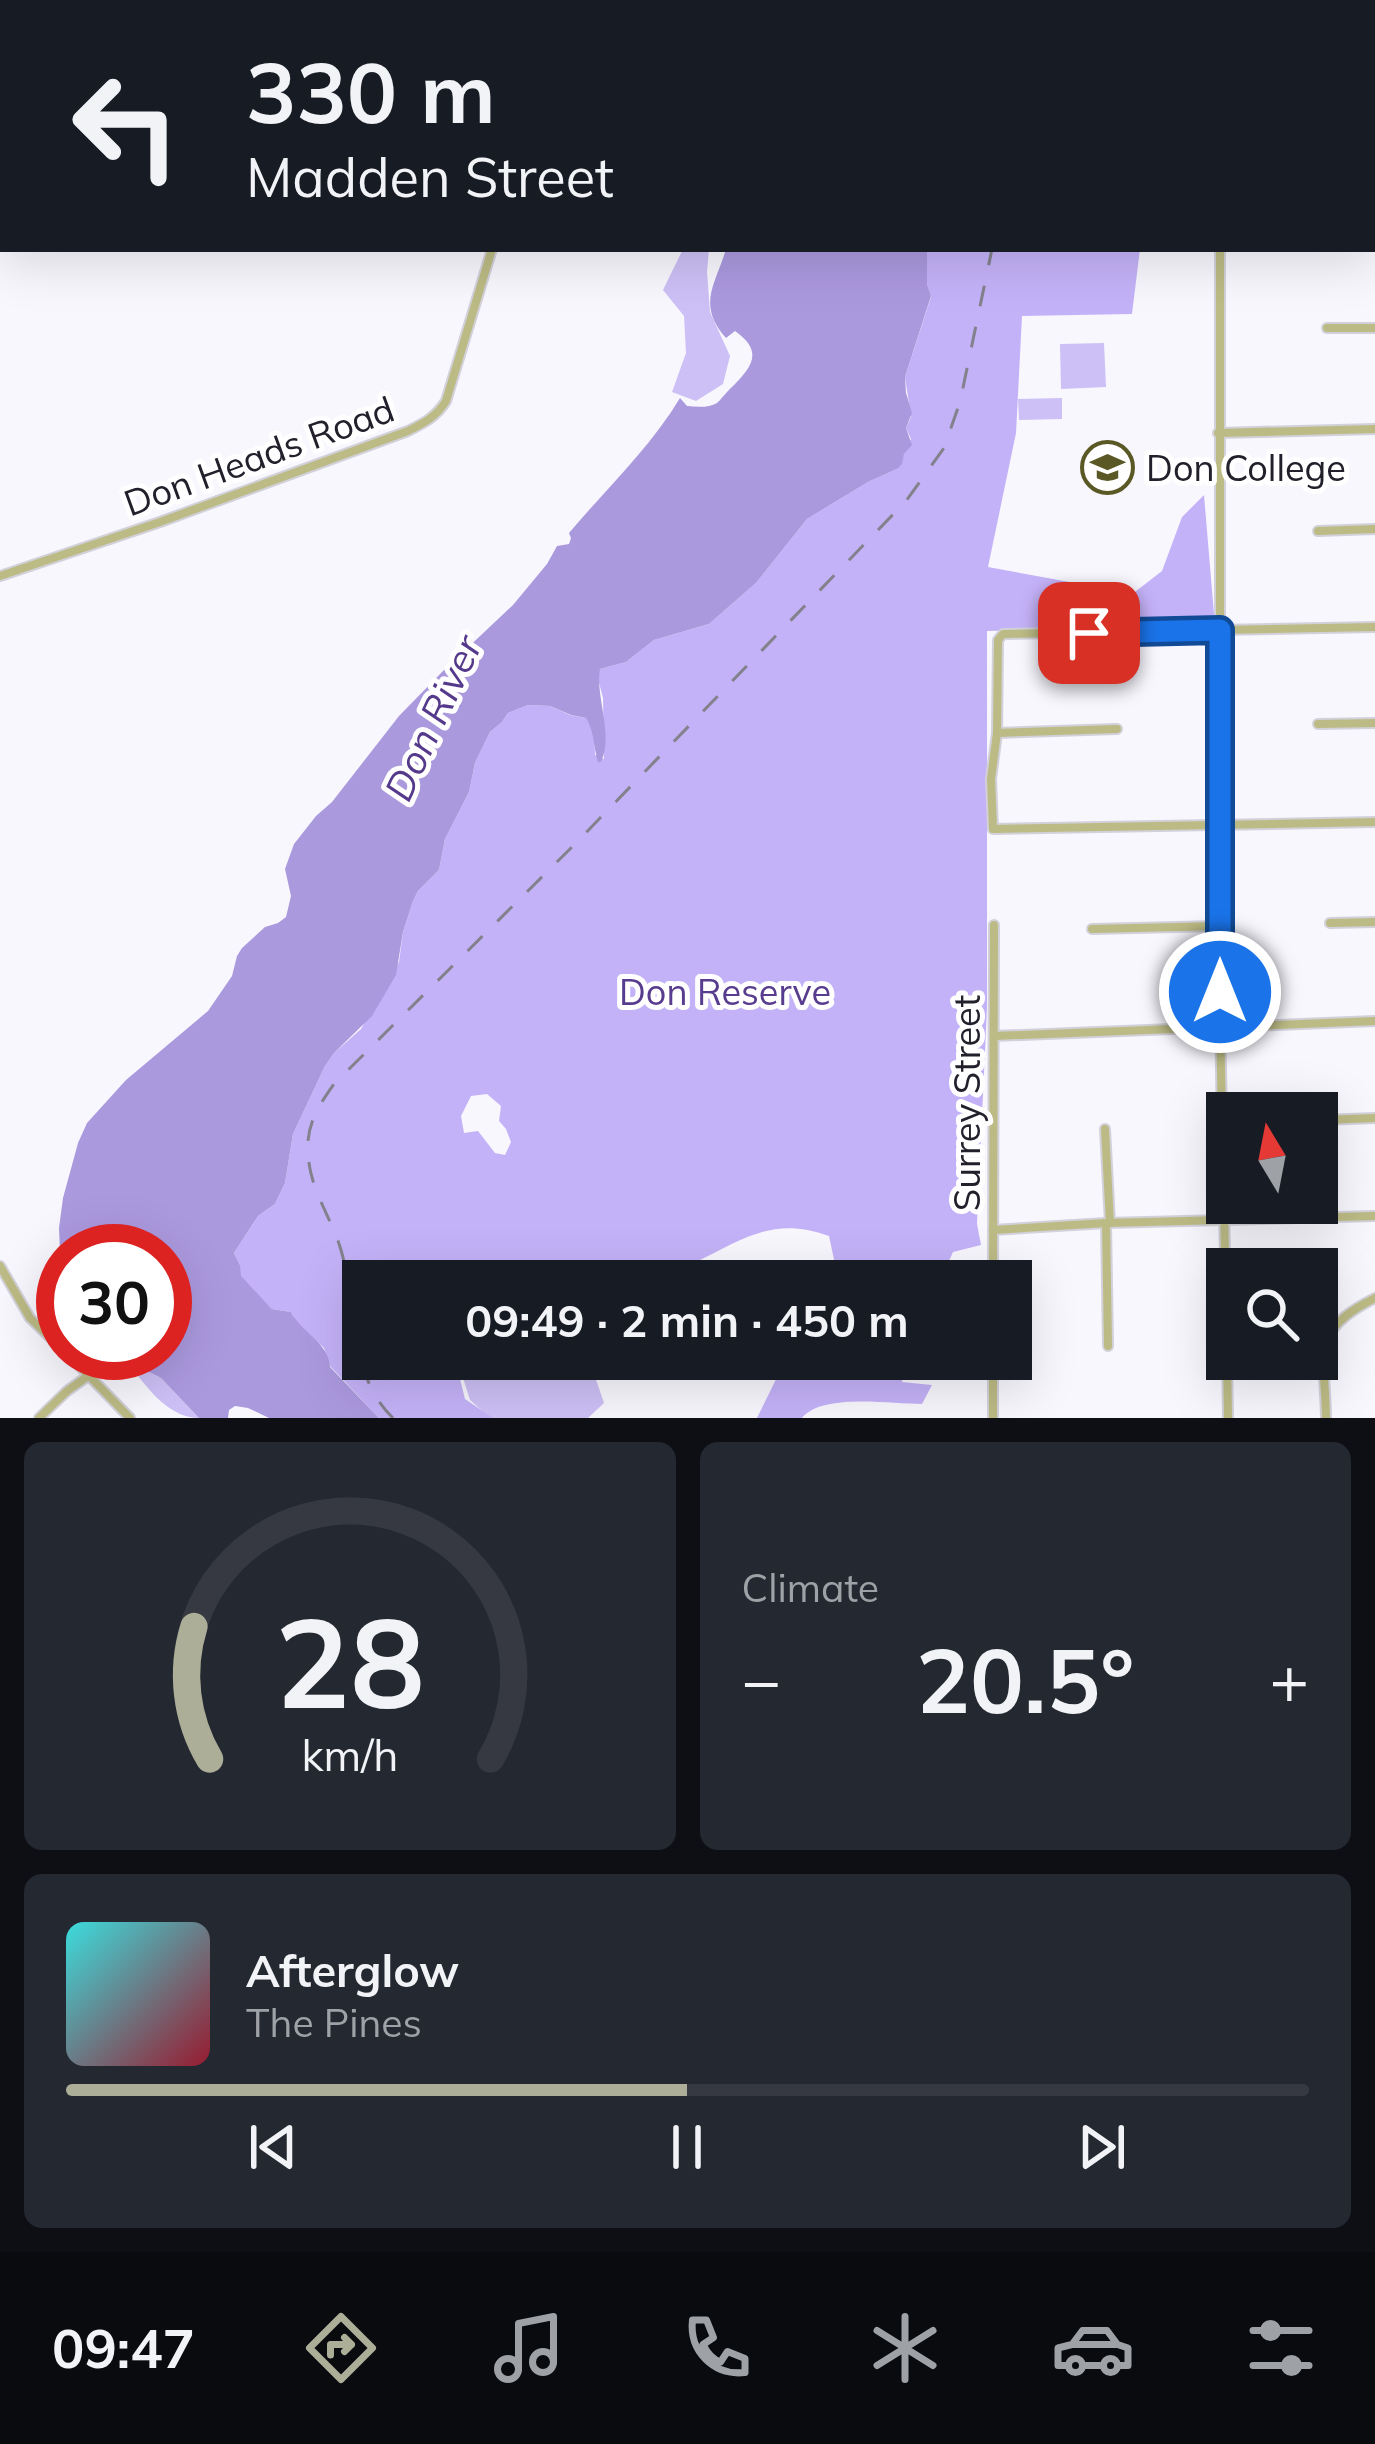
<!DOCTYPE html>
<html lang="en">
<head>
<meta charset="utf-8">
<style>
  :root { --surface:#171b24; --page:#242831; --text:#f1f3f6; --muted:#9ea1a6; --line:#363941; --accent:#adae98 }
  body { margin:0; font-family:Mulish,sans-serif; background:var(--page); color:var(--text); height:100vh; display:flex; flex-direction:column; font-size:45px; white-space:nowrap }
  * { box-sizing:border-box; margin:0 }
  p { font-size:39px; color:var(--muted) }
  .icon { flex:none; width:66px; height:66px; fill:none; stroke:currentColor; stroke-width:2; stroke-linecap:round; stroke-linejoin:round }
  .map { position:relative; height:1418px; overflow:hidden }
  .side { display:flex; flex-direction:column; gap:24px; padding:24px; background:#0d0f14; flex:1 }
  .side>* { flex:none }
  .guide { position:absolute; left:0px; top:0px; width:1377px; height:252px; box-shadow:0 12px 48px #0002; background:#171b24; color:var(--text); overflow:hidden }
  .needle { width:78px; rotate:350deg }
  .controls { position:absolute; left:1206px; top:1092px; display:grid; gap:24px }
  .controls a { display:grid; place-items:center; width:132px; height:132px; border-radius:0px; background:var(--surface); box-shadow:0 12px 48px #0002; font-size:60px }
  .speed { position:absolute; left:36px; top:1224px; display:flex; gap:24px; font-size:60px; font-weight:700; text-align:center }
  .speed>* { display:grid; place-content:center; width:156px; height:156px; border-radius:50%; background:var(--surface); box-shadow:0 12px 48px #0002; line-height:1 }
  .speed .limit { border:18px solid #d22; background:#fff; color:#111 }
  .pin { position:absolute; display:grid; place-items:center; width:102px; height:102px; color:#fff; margin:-51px; border-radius:24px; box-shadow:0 6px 18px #0006 }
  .me { position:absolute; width:132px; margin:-66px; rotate:0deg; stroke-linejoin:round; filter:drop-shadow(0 0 9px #0008) }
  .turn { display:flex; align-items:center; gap:42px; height:252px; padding:0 48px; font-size:54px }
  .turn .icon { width:156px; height:156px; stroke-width:2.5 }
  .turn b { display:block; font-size:84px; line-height:102px }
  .big { font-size:90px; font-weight:700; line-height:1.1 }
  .side .widget { flex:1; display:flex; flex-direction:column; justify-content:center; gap:18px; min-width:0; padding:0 42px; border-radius:18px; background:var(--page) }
  .side .dial { align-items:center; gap:0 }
  .dial svg { height:312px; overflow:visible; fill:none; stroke:var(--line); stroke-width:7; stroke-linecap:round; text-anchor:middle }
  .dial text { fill:var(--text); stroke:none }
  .song { display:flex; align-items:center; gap:36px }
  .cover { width:144px; height:144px; border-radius:18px; background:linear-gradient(135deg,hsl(180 70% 55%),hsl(350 70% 35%)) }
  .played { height:12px; border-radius:6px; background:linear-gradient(90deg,var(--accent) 50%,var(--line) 50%) }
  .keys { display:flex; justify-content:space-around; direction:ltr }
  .heat { display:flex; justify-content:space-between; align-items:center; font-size:66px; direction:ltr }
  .side .tiles { flex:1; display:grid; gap:24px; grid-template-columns:1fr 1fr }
  .widget:last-child { grid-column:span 2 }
  .trip { position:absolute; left:342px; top:1260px; width:690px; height:120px; border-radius:0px; background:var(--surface); box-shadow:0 12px 48px #0002; font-weight:700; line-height:120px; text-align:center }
  .tabs { display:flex; height:192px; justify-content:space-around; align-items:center; background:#090b0e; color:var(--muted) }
  .tabs .icon { width:84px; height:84px }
  .tabs .active { color:var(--accent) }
  .tabs b { font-size:54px; color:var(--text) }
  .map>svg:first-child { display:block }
  .green { fill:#cdc0f6 }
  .forest { fill:#c4b2f8; fill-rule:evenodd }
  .water { fill:#ab99de }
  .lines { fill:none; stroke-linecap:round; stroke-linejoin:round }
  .minor-casing { stroke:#d2d0d8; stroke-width:12 }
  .minor { stroke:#bcbb85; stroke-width:8 }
  .rail { stroke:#83818b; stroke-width:3; stroke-dasharray:21 21; stroke-linecap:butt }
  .route-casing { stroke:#114b97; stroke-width:30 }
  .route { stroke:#1a73e8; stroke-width:21 }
  .labels { text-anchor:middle; stroke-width:10; stroke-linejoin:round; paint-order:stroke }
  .street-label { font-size:36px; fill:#23202c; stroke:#fff }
  .poi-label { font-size:36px; fill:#23202c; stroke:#fff; text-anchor:start }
  .park-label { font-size:36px; fill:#583c8e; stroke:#fff }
  .water-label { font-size:39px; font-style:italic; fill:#553a8b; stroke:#fff }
</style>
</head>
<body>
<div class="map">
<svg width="1375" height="1418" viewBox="0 0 1375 1418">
  <rect width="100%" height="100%" fill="#f8f7fe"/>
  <!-- green -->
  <g class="green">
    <polygon points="683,249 709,249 707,272 710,312 730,356 723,384 696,401 672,392 686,353 684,316 663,290"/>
    <polygon points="1104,343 1106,387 1061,389 1060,344"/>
    <polygon points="1062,398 1062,419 1019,420 1018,399"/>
    <path d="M120 1353H133L145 1370 161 1378 199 1418C164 1418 141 1378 120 1353Z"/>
    <polygon points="457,1359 589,1359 604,1403 588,1418 490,1418 470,1400"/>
  </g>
  <!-- forest -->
  <g class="forest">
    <path d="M927 249H1140L1132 314 1022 316 1016 433 988 567 1075 583 1122 602 1162 571 1182 517 1204 495 1215 626 987 631V1008L977 1224 981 1245 953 1252 940 1281H832L835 1264 829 1236C774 1216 745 1238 696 1262L688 1281H363V1359H455L465 1399 493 1418H379L330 1366 324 1348 297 1323 291 1312 272 1309 240 1276V1265L234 1253 258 1216 275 1204 285 1183 293 1134 325 1066 334 1053 361 1029 399 962 403 932 413 901 418 891 439 870 445 839 469 792 475 763 490 732 502 722 508 713 528 705 550 706 570 715 586 718 594 731 595 755 604 759 603 698 597 675 600 669 626 662 654 640 709 624 756 583 807 519 868 482 897 469 911 439 906 428 911 417 905 377 931 297 927 284ZM487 1094 501 1106 499 1121 506 1129 511 1142 505 1155 495 1153 478 1131 464 1133 461 1116 471 1096Z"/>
    <path d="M786 1359H908L905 1361 902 1382 932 1385 922 1404C890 1404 822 1393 802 1418H757Z"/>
  </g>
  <!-- water -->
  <path class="water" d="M726 249H927V284L931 296 905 377 906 393 912 413 906 428 912 445 904 454 902 464 897 469 868 482 807 519 756 583 709 624 654 640 626 662 600 669C595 697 614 734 601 762H598C593 746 595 733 586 718L571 715 550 706 528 705 508 713 502 722 490 732 475 763 469 792 445 839 439 870 418 891 413 901 403 932 396 975 372 1016 334 1053 325 1066 293 1134 285 1183 275 1204 258 1216 234 1253 240 1265 241 1276 272 1309 291 1312C301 1332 329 1343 330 1367L379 1418H269L248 1408 235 1406 229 1410 228 1418H199L161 1378 145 1370 133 1353H165V1251H63V1278L61 1274 59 1228 63 1198 78 1143 87 1123 126 1080 208 1011 232 976 237 956 242 948 265 927 278 923 286 917 291 896 285 869 294 844 316 816 332 802 399 716 442 672 513 605 547 564 557 546 569 544 571 538 569 533C606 489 650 448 680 398L687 406C697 407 709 408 717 403 719 402 729 389 731 388 751 368 765 352 735 331L726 338C696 304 716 284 726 249Z"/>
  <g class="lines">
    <defs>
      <g id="minor">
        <polyline points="1368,0 1368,3"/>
        <polyline points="565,3 566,0"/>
        <polyline points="1273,3 1274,0"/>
        <polyline points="1374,30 1375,30"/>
        <polyline points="1374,117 1375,117"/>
        <polyline points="1374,143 1375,143"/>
        <polyline points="1374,231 1375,231"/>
        <polyline points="1220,249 1220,1025 1227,1347"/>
        <polyline points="1327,328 1375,328"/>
        <polyline points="1218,433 1375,429"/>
        <polyline points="1318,531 1375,529"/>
        <path d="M0 576 160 522 408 431C424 423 436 417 446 401L492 249"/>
        <polyline points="1375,627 1003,634 998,640 997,733 991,779 993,829 1375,822"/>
        <polyline points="1318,724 1375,723"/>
        <polyline points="997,733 1117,729"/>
        <polyline points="1330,923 1375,922"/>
        <polyline points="1092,929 1220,926"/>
        <polyline points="994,1036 1375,1021"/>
        <polyline points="1322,1120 1375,1118"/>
        <polyline points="1105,1129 1110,1223"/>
        <polyline points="1106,1223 1108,1346"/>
        <polyline points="993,1230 1106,1223 1375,1216"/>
        <polyline points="0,1266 30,1318 63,1350"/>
        <polyline points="993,1281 994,925"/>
        <polyline points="67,1353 130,1418"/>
        <polyline points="993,1359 993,1418"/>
        <polyline points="1227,1359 1228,1418"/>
        <polyline points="39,1418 67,1391 88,1376"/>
        <path d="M1326 1418C1325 1353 1309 1331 1375 1298"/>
      </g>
    </defs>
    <!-- minor casing -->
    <use href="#minor" class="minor-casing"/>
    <!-- minor -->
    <use href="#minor" class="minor"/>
    <!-- rail -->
    <g class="rail">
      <polyline points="321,3 324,0"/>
      <polyline points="1046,3 1047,0"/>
      <polyline points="0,205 3,203"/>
      <path d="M393 1418C348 1375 357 1305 341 1250 331 1216 309 1189 308 1152 306 1125 319 1105 334 1084L575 844 906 501 944 448 960 402 992 249"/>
    </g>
  </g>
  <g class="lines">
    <defs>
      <polyline id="route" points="1089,633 1220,630 1220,992"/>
    </defs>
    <!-- route casing -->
    <use href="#route" class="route-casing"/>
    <!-- route -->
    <use href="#route" class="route"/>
  </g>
  <!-- icons -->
  <defs>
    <symbol id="school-ring" viewBox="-11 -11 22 22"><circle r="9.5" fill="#fff" stroke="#5a5925" stroke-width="1.5"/><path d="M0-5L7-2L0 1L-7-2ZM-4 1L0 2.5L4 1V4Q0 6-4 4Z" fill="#5a5925"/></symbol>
  </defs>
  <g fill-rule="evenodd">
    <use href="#school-ring" x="1078" y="438" width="59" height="59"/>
  </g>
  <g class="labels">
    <!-- street labels -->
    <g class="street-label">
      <text transform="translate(259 456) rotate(-20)" y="13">Don Heads Road</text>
      <text transform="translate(967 1103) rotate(-90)" y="13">Surrey Street</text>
    </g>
    <!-- poi labels -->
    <g class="poi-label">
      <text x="1146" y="481">Don College</text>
    </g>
    <!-- park labels -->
    <g class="park-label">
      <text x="725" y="1005">Don Reserve</text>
    </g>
    <!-- water labels -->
    <g class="water-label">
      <text transform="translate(433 718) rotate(-65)" y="14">Don River</text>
    </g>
  </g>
</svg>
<div class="controls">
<a><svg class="needle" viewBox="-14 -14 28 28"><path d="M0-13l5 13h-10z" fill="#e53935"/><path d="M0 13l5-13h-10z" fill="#9ea1a6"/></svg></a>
<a><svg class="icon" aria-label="search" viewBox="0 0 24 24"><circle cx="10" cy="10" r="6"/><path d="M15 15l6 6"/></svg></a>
</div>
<div class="speed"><div class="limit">30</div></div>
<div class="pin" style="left:1089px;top:633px;background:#d93025"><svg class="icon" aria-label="arrive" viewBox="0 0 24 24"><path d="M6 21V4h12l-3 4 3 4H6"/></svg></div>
<svg class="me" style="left:1220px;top:992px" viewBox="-20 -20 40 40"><circle r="17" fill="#1a73e8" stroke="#fff" stroke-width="3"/><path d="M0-11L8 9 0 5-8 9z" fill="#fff"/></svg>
<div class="trip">09:49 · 2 min · 450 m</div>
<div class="guide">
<div class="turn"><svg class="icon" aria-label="left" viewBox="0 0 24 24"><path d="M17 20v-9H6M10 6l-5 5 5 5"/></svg><div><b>330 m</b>Madden Street</div></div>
</div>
</div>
<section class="side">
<div class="tiles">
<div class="widget dial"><svg viewBox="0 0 100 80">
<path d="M14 69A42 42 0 1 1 86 69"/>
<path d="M14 69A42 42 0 0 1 10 35" stroke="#adae98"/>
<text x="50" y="56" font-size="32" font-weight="700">28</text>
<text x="50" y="72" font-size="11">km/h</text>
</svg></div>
<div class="widget"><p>Climate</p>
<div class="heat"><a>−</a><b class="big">20.5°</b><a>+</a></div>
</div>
<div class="widget">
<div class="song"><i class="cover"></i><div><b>Afterglow</b><p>The Pines</p></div></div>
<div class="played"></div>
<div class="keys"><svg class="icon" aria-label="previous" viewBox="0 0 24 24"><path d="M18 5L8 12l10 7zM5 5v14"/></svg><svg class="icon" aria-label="pause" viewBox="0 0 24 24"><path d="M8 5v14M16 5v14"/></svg><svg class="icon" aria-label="next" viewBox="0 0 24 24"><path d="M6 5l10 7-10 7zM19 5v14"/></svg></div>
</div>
</div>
</section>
<nav class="tabs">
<b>09:47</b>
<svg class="icon active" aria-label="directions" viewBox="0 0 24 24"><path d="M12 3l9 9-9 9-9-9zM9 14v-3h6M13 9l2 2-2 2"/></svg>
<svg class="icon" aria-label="music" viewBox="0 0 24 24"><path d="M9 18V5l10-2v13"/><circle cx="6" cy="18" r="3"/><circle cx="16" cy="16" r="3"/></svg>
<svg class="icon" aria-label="phone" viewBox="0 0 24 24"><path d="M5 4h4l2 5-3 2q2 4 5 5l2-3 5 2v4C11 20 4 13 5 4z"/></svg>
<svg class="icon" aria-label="climate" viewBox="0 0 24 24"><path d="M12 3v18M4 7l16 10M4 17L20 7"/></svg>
<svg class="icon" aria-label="car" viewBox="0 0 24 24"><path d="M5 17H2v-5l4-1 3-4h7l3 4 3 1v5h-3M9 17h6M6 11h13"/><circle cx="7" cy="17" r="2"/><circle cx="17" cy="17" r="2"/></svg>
<svg class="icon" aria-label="filters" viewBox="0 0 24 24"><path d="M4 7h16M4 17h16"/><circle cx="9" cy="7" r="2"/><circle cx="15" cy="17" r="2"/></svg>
</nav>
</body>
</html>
